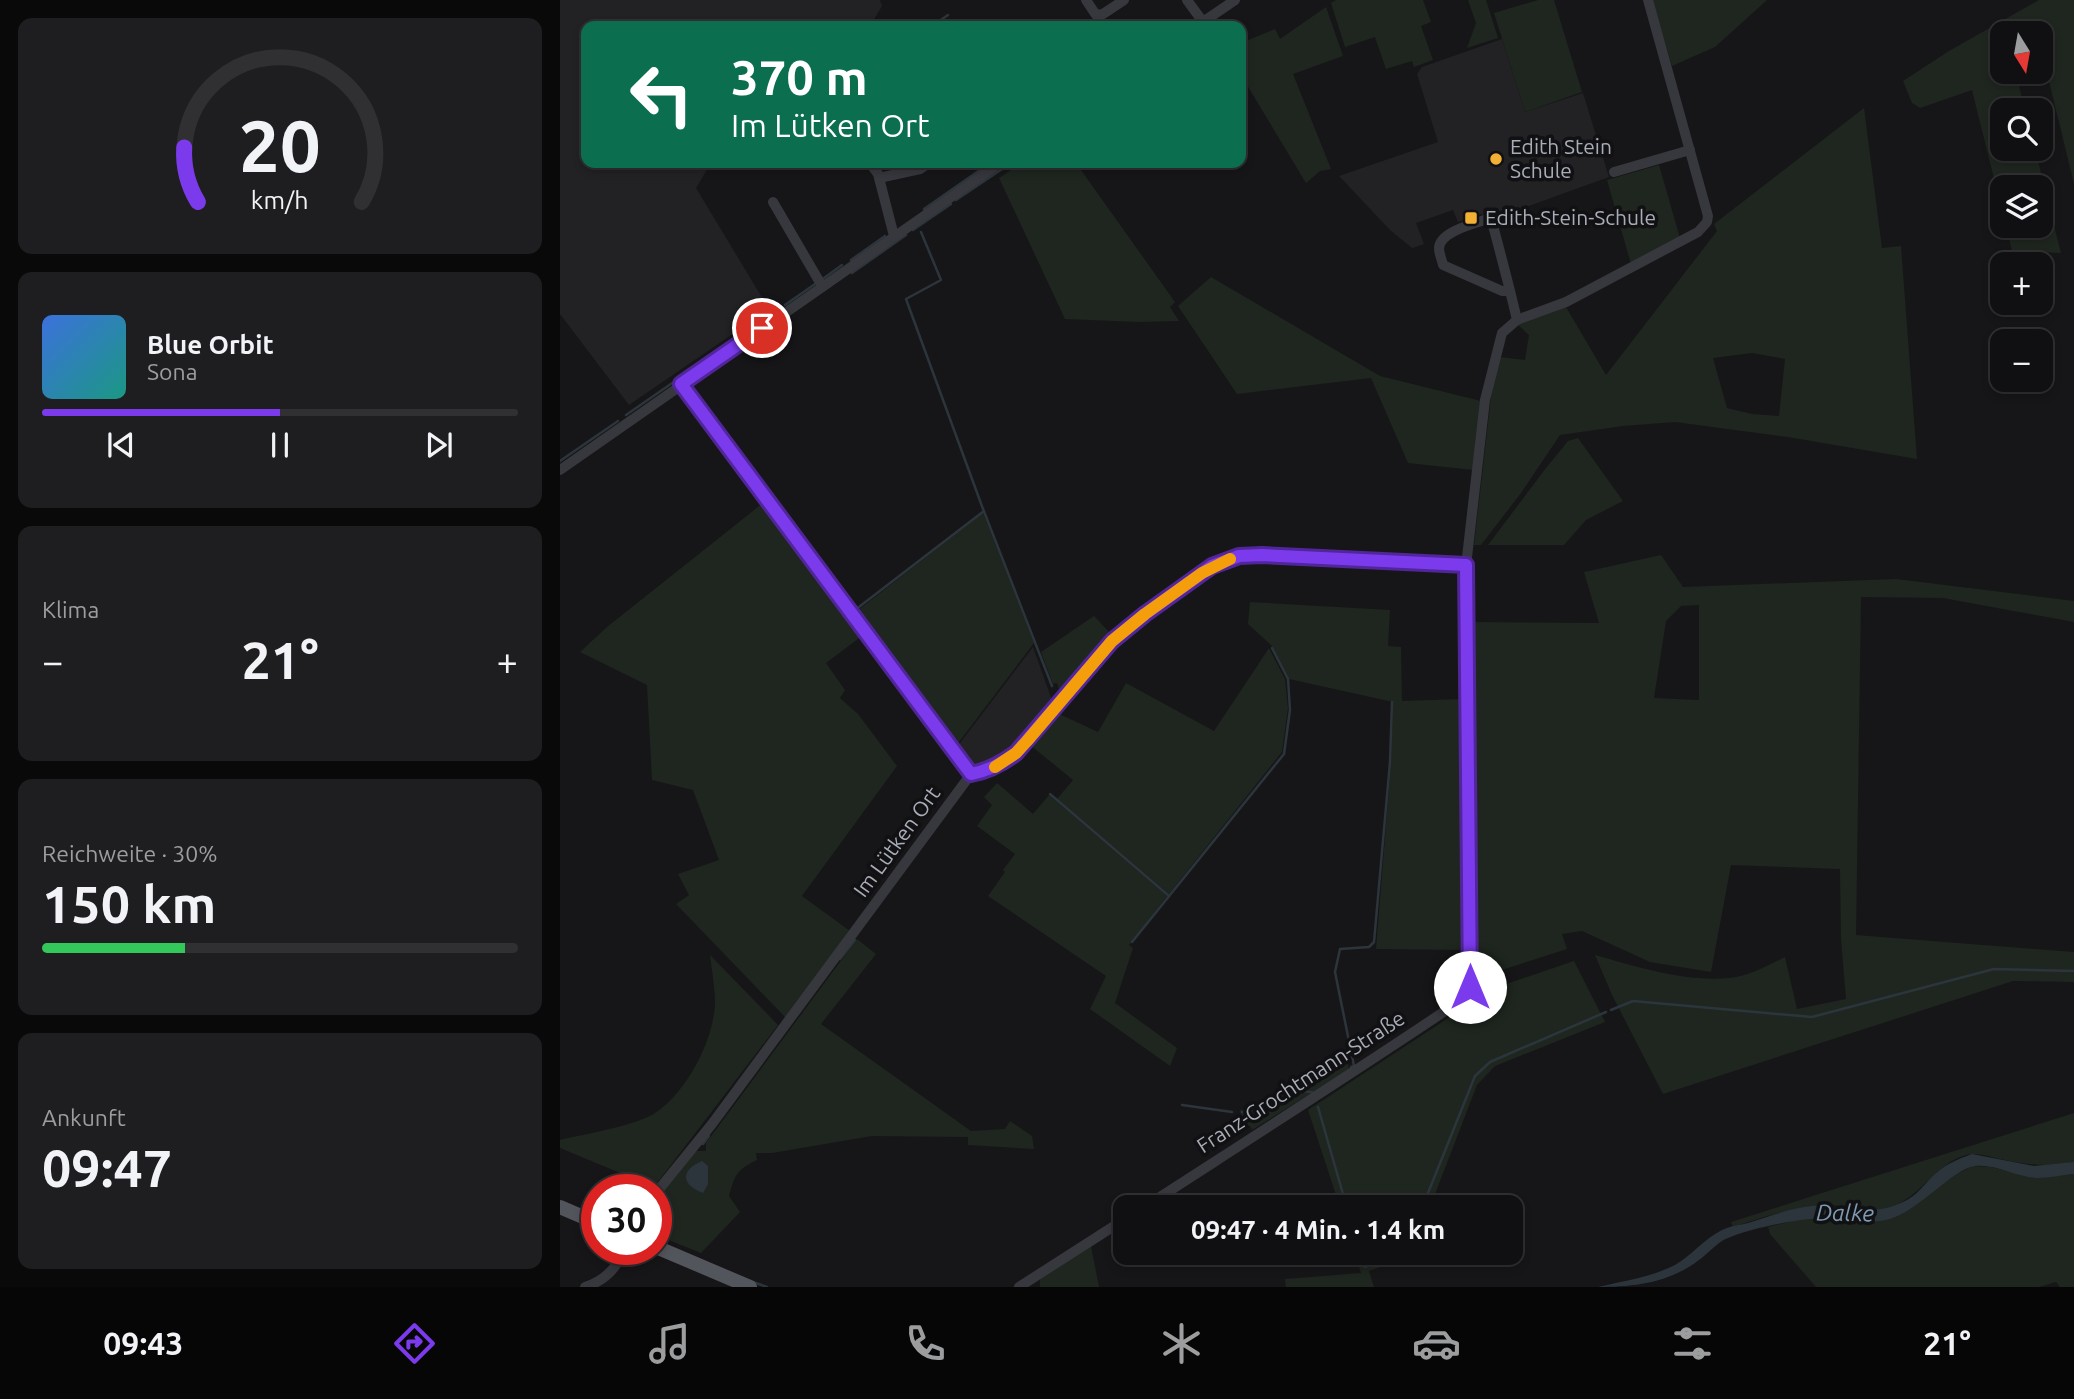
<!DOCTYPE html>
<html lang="de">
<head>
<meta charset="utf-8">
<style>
  :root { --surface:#101012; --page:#1e1e20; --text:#f1f3f6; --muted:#9c9d9f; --line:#303032; --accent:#7c3aed }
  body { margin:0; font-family:Ubuntu,sans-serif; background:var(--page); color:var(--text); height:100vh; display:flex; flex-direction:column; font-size:26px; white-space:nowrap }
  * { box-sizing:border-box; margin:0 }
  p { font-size:23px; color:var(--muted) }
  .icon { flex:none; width:38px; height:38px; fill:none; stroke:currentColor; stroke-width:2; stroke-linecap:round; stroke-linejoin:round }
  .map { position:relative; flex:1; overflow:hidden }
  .drawer { display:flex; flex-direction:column; gap:18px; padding:18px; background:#09090a; width:560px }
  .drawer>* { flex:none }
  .banner { position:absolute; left:21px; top:21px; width:665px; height:147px; border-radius:14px; box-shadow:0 4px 10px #0003,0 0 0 2px var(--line); background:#0b6e4f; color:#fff; overflow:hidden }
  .needle { width:46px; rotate:169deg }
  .controls { position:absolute; left:1430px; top:21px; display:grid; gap:14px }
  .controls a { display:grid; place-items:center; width:63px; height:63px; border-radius:14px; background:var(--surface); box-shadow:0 4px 10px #0003,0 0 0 2px var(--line); font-size:35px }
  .speed { position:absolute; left:21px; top:1174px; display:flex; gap:14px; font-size:35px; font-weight:700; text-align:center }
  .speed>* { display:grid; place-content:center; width:91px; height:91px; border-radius:50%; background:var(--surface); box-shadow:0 4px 10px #0003,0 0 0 2px var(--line); line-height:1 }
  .speed .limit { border:10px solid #d22; background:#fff; color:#111 }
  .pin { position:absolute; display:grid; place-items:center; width:60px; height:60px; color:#fff; margin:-30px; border:4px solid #fff; border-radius:50%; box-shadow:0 2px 7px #0007 }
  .me { position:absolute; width:77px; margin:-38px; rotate:0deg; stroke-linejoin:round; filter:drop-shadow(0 0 5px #0008) }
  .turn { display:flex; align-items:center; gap:24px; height:147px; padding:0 35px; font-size:32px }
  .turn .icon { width:91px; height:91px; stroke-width:2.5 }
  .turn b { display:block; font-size:49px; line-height:60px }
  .big { font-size:52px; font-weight:700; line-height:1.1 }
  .drawer .widget { flex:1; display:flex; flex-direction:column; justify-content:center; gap:10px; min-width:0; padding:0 24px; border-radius:14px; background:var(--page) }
  .drawer .dial { align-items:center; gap:0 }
  .dial svg { height:182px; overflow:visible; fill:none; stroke:var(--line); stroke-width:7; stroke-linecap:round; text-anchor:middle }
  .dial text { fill:var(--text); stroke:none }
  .song { display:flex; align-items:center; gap:21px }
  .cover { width:84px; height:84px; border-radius:10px; background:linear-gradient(135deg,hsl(220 70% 55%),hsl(170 70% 35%)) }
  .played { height:7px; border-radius:4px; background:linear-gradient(90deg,var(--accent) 50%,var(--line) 50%) }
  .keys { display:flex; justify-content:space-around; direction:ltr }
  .heat { display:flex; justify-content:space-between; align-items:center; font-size:38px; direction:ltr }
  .charge { height:10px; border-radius:5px; background:linear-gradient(90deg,#34c759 30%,var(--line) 0) }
  .trip { position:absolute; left:553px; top:1195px; width:410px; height:70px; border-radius:14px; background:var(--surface); box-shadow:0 4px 10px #0003,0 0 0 2px var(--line); font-weight:700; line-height:70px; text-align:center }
  .dock { display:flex; height:112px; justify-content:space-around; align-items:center; background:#060607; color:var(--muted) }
  .dock .icon { width:49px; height:49px }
  .dock .selected { color:var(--accent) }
  .dock b { font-size:32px; color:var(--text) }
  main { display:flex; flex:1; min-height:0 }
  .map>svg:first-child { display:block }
  .built { fill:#222225 }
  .green { fill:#1e261f; fill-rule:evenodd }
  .water { fill:#2c353c }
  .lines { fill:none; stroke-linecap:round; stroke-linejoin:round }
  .stream { stroke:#2c353c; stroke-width:2.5 }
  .minor { stroke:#37383d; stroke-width:10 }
  .major { stroke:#53555c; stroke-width:14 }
  .route-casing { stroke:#51269a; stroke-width:18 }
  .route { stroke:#7c3aed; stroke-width:12 }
  .slow { stroke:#f59e0b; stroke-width:12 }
  .poi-dot { fill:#f2b134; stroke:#111113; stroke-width:2.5 }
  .labels { text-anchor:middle; stroke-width:7; stroke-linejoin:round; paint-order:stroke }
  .poi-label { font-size:21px; fill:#a8adb8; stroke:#111113; text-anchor:start }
  .street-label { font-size:21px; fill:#a8adb8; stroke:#111113 }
  .water-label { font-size:23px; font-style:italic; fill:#7f9bb3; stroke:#111113 }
</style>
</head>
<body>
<main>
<section class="drawer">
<div class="widget dial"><svg viewBox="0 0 100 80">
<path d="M14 69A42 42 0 1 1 86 69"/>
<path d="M14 69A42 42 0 0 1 8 45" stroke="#7c3aed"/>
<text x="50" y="56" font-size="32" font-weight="700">20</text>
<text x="50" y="72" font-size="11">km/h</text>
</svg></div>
<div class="widget">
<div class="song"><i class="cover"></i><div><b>Blue Orbit</b><p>Sona</p></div></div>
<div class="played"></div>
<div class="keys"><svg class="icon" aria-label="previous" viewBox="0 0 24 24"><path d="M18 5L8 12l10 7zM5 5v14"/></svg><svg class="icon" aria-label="pause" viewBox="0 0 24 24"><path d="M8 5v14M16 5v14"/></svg><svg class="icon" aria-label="next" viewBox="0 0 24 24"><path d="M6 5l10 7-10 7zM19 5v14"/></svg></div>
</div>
<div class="widget"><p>Klima</p>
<div class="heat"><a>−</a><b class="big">21°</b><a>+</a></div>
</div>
<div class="widget"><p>Reichweite · 30%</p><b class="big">150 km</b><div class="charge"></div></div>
<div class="widget"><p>Ankunft</p><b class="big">09:47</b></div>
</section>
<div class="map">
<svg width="1514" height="1287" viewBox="0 0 1514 1287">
  <rect width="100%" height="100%" fill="#161618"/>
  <!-- built -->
  <g class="built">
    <polygon points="0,0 320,0 322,6 310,26 26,26 26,163 151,163 136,188 209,309 69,405 0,314"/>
    <polygon points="942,39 965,112 1023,93 1049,177 936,218 934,213 925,216 921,214 898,222 893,210 856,223 864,244 852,248 830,230 779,176 878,142 857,74 862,67"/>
    <polygon points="473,647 493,703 452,750 423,767 412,767 397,747"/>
  </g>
  <!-- green -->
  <g class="green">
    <polygon points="776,0 863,0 871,22 861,26 873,60 854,67 852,61 826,69 815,37 785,47 771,3"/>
    <polygon points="908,0 926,0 938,38 907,48 916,23"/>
    <polygon points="978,0 994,0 1022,92 965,112 934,13"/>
    <polygon points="1092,0 1207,0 1155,47 1112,66"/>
    <polygon points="1479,0 1514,0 1514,184 1485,65 1481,66 1480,33 1442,33 1442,72 1462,72 1456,74 1465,110 1442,110 1442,149 1475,149 1501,253 1452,251 1446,226 1480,226 1480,187 1442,187 1442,211 1412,90 1360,108 1352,103 1343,81 1389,51"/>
    <polygon points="766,7 783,56 733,74 771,169 760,171 746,183 681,75 681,43 715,29 720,39"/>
    <path d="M1304 108 1322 248 1341 246 1357 459 1228 437 1115 422 1063 426 1000 435 961 493 921 545H914L931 397 939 357 965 360 969 335 958 325 1006 307 1046 375 1157 231 1154 224ZM1192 353 1225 359 1219 416 1192 414 1167 408 1153 358Z"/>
    <polygon points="462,163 516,163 615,302 610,307 619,321 579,322 505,319 439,178"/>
    <polygon points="1099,165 1120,238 1071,264 1047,180"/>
    <polygon points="651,277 820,376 921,401 913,470 848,463 811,378 677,394 618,306"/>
    <polygon points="1018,438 1063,501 1026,520 1004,545 928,545 986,468 1008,441"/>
    <polygon points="203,503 302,636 266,663 285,690 280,698 298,714 337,766 242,896 290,931 226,1018 116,904 129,895 118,874 159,860 133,790 92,780 87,685 20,652 47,627"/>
    <polygon points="423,513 474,643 396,746 297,611"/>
    <path d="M1101 555 1123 587 1336 579 1514 601V622L1383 598 1301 597 1296 935 1514 952V982L1453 981 1103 1094 1052 995 1035 955C1078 967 1124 982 1169 978 1189 976 1207 966 1225 957L1237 1009 1286 999 1281 939 1280 869 1171 865 1151 972 1090 962 1022 931 1002 934 1007 949 917 978 909 622 1039 623 1024 572ZM1139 605V700L1094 698 1106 621 1121 606Z"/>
    <polygon points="690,602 830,610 828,646 841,647 842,701 903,699 906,950 816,949 831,763 833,702 729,679 711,645 688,624"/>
    <polygon points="534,616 550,633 500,693 497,683 493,684 481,652"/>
    <polygon points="709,648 725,679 728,708 722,752 609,894 497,799 513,780 470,745 495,712 538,732 566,683 654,731"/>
    <polygon points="437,783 473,814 489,795 607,896 569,945 573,948 555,1003 617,1048 610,1066 530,1009 546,976 428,896 445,872 443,870 455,854 417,826 432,805 424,797"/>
    <path d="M297 939 316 954 261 1024 411 1131 445 1129 450 1121 472 1136 474 1149 408 1145V1137L312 1136 212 1153H196L197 1160C176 1170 175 1175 169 1196L180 1212 141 1253 96 1235V1199L135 1151H146V1143Z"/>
    <path d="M150 955 218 1025 94 1187 0 1148V1140C24 1134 81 1125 98 1111 128 1089 153 1041 155 1004 155 988 152 971 150 955Z"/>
    <polygon points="1014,961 1045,1022 935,1066 917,1085 870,1207 780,1207 748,1110 899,1011 920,993"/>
    <polygon points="787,1055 789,1070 692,1130 690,1126 681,1126 680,1110 695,1109"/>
    <path d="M1514 1113V1162C1490 1167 1468 1165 1445 1160 1435 1158 1423 1154 1413 1154 1380 1156 1363 1197 1329 1208 1318 1211 1304 1213 1292 1211 1285 1209 1279 1205 1272 1205 1237 1205 1205 1217 1173 1227L1171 1222Z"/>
    <polygon points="1413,1166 1431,1167 1476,1178 1514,1174 1514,1287 1500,1287 1496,1282 1479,1287 1256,1287 1210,1234 1208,1227 1244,1218 1270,1217 1307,1221 1328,1219 1399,1173"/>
    <polygon points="531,1246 539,1287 480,1287 480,1279"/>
    <polygon points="795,1253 848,1253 844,1259 809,1271 814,1287 726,1287 725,1279 801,1273"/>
  </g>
  <!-- water -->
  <g class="water">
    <path d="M1412 1154 1474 1166 1514 1162V1174C1502 1175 1489 1178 1477 1178 1456 1177 1436 1164 1415 1166 1393 1169 1358 1211 1330 1219 1309 1225 1287 1217 1266 1218 1241 1218 1191 1228 1168 1238 1157 1242 1148 1254 1139 1260 1109 1283 1074 1287 1038 1287 1064 1281 1091 1277 1115 1265 1132 1255 1145 1238 1162 1230 1170 1226 1180 1225 1188 1223 1205 1218 1222 1211 1239 1208 1277 1199 1305 1221 1343 1202 1357 1196 1364 1184 1375 1174 1386 1164 1398 1159 1412 1154Z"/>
    <path d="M142 1161 148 1166V1184L143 1193C120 1184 121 1170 142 1161Z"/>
  </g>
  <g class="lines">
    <!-- stream -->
    <g class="stream">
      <polyline points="372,26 388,15"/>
      <polyline points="396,200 451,163"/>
      <polyline points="364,209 430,163"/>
      <polyline points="353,230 391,204"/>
      <polyline points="361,232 381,280 346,299 423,509 492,686"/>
      <polyline points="291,260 325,236"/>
      <polyline points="292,273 346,235"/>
      <polyline points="264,278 282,265"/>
      <polyline points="225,305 255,284"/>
      <polyline points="66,415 199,323"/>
      <polyline points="0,461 58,421"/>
      <polyline points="295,610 424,511"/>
      <polyline points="490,794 609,896"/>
      <polyline points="572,942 724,754 730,710 728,679 712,648"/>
      <polyline points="280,959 295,940"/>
      <polyline points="1051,1010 1073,1001 1252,1017 1434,969 1514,971"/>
      <polyline points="791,1067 794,1066 775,972 780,949 809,947 814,942 830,762 832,702"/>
      <polyline points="622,1105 672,1112"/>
      <polyline points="758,1107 787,1208"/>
      <path d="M682 1112C704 1111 736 1085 754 1093"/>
      <polyline points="143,1144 149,1136"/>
      <polyline points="862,1208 915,1076 930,1062 1046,1012"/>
      <polyline points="800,1253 805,1267 835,1253"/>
      <polyline points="193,1282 207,1287"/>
    </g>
    <!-- minor -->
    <g class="minor">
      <polyline points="526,0 536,15 543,14 564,0"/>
      <polyline points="627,0 643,22"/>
      <polyline points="637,26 675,0"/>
      <polyline points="310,163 318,174 334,236"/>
      <polyline points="1054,172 1130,150"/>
      <polyline points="319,178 360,169 369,163"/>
      <polyline points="213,202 262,286"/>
      <path d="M950 291H942L883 265C882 260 879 254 879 248 880 231 917 223 931 218 940 252 949 285 957 320"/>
      <polyline points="121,384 411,774"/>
      <polyline points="0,470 440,163"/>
      <path d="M96 1193 152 1124 411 774C428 771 441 764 456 753L552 641 585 614 652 567 679 556 702 555 906 566"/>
      <path d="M583 1208C688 1140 793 1073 897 1003L910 987 906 566 925 400 942 333 957 320 1006 302 1138 232 1147 222 1148 216 1088 0"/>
      <path d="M25 1287C44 1281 57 1268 64 1250"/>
      <polyline points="459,1287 565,1219"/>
    </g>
    <!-- major -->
    <g class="major">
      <polyline points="0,1207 37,1223"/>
      <polyline points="96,1247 190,1287"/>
    </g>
  </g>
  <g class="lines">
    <defs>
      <path id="route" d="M202 328 121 384 411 774C428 771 441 764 456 753L552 641 585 614 652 566 679 556 702 555 906 565 910 987"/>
    </defs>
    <!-- route casing -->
    <use href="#route" class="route-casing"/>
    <!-- route -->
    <use href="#route" class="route"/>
    <!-- slow -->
    <polyline class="slow" points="435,767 456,753 467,741 552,641 585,614 642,573 670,559"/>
  </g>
  <!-- markers -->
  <g class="poi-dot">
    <circle cx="936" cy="159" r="7"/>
    <rect x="904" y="211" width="14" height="14" rx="3.5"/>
  </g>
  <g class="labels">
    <!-- poi labels -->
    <g class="poi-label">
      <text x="950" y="154">Edith Stein<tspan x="950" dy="24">Schule</tspan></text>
      <text x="925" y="225">Edith-Stein-Schule</text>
    </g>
    <!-- street labels -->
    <g class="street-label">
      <text transform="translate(337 842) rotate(-54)" y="7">Im Lütken Ort</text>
      <text transform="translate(741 1082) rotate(-33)" y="7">Franz-Grochtmann-Straße</text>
    </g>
    <!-- water labels -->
    <g class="water-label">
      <text transform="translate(1285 1213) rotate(1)" y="8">Dalke</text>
    </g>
  </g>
</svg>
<div class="controls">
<a><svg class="needle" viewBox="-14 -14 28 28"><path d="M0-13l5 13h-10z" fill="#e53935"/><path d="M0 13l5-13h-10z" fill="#9c9d9f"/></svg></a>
<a><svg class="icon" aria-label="search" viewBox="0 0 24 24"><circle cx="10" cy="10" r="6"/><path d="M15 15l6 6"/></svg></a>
<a><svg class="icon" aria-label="layers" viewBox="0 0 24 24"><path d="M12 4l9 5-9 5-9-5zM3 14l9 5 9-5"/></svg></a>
<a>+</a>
<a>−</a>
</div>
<div class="speed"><div class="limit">30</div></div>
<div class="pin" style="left:202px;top:328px;background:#d93025"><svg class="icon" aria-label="arrive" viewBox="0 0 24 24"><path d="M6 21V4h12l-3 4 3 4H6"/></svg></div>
<svg class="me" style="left:910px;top:987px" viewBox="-20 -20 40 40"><circle r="19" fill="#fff"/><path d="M0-13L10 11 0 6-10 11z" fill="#7c3aed"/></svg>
<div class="trip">09:47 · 4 Min. · 1.4 km</div>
<div class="banner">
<div class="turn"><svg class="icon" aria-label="left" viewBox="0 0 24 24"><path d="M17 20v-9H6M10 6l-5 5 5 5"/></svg><div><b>370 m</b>Im Lütken Ort</div></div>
</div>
</div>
</main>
<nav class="dock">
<b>09:43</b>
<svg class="icon selected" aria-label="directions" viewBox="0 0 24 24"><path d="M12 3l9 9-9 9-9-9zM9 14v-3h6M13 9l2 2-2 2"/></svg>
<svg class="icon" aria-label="music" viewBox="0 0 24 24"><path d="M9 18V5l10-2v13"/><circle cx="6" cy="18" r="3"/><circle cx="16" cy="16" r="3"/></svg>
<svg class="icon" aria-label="phone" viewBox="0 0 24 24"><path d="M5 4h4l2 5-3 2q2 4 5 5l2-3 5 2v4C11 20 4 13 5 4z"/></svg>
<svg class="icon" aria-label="climate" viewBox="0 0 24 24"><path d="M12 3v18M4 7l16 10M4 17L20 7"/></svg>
<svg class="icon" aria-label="car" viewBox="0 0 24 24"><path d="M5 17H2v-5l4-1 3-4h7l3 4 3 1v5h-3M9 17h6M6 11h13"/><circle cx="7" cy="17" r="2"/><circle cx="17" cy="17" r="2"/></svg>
<svg class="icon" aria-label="filters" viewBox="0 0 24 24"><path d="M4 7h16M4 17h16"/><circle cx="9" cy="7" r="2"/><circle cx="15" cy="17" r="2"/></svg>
<b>21°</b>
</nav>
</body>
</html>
